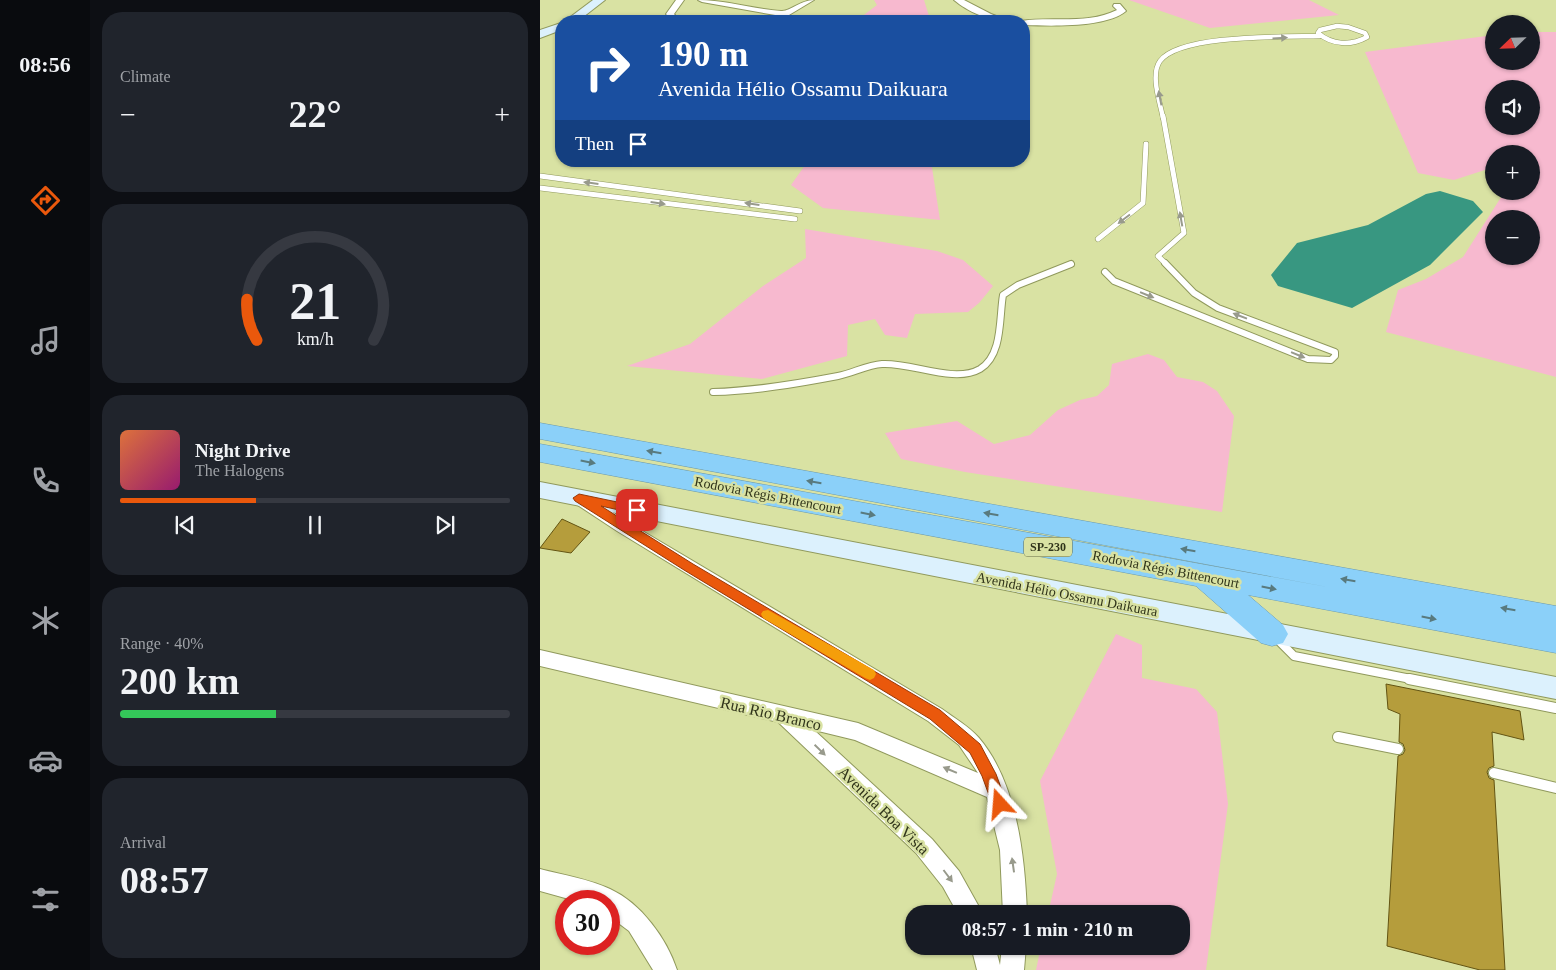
<!DOCTYPE html>
<html lang="en">
<head>
<meta charset="utf-8">
<style>
  :root { --surface:#171b24; --page:#20242c; --text:#f1f3f6; --muted:#9ea1a6; --line:#363941; --accent:#ea580c }
  body { margin:0; font-family:Georgia,serif; background:var(--page); color:var(--text); height:100vh; display:flex; flex-direction:column; font-size:19px; white-space:nowrap }
  * { box-sizing:border-box; margin:0 }
  p { font-size:16px; color:var(--muted) }
  .icon { flex:none; width:28px; height:28px; fill:none; stroke:currentColor; stroke-width:2; stroke-linecap:round; stroke-linejoin:round }
  .map { position:relative; flex:1; overflow:hidden }
  .drawer { display:flex; flex-direction:column; gap:12px; padding:12px; background:#0d0f14; width:450px }
  .drawer>* { flex:none }
  .top-card { position:absolute; left:15px; top:15px; width:475px; height:152px; border-radius:20px; box-shadow:0 1px 4px #0004; background:#1a4fa0; color:#fff; overflow:hidden }
  .needle { width:32px; rotate:247deg }
  .controls { position:absolute; left:945px; top:15px; display:grid; gap:10px }
  .controls a { display:grid; place-items:center; width:55px; height:55px; border-radius:50%; background:var(--surface); box-shadow:0 1px 4px #0004; font-size:25px }
  .speed { position:absolute; left:15px; top:890px; display:flex; gap:10px; font-size:25px; font-weight:700; text-align:center }
  .speed>* { display:grid; place-content:center; width:65px; height:65px; border-radius:50%; background:var(--surface); box-shadow:0 1px 4px #0004; line-height:1 }
  .speed .limit { border:8px solid #d22; background:#fff; color:#111 }
  .pin { position:absolute; display:grid; place-items:center; width:42px; height:42px; color:#fff; margin:-21px; border-radius:10px; box-shadow:0 2px 8px #0006 }
  .me { position:absolute; width:55px; margin:-28px; rotate:341deg; stroke-linejoin:round; filter:drop-shadow(0 0 4px #0008) }
  .turn { display:flex; align-items:center; gap:18px; height:105px; padding:0 20px; font-size:22px }
  .turn .icon { width:65px; height:65px; stroke-width:2.5 }
  .turn b { display:block; font-size:35px; line-height:42px }
  .then { display:flex; align-items:center; height:48px; padding:0 20px; background:#0003; gap:10px; font-size:19px }
  .big { font-size:38px; font-weight:700; line-height:1.1 }
  .drawer .widget { flex:1; display:flex; flex-direction:column; justify-content:center; gap:8px; min-width:0; padding:0 18px; border-radius:20px; background:var(--page) }
  .drawer .dial { align-items:center; gap:0 }
  .dial svg { height:130px; overflow:visible; fill:none; stroke:var(--line); stroke-width:7; stroke-linecap:round; text-anchor:middle }
  .dial text { fill:var(--text); stroke:none }
  .song { display:flex; align-items:center; gap:15px }
  .cover { width:60px; height:60px; border-radius:8px; background:linear-gradient(135deg,hsl(20 70% 55%),hsl(320 70% 35%)) }
  .played { height:5px; border-radius:2px; background:linear-gradient(90deg,var(--accent) 35%,var(--line) 35%) }
  .keys { display:flex; justify-content:space-around; direction:ltr }
  .heat { display:flex; justify-content:space-between; align-items:center; font-size:28px; direction:ltr }
  .charge { height:8px; border-radius:4px; background:linear-gradient(90deg,#34c759 40%,var(--line) 0) }
  .trip { position:absolute; left:365px; top:905px; width:285px; height:50px; border-radius:20px; background:var(--surface); box-shadow:0 1px 4px #0004; font-weight:700; line-height:50px; text-align:center }
  main { display:flex; flex:1; min-height:0 }
  .menu { display:flex; flex-direction:column; width:90px; justify-content:space-around; align-items:center; background:#090b0e; color:var(--muted) }
  .menu .icon { width:35px; height:35px }
  .menu .current { color:var(--accent) }
  .menu b { font-size:22px; color:var(--text) }
  .map>svg:first-child { display:block }
  .green { fill:#f7b9cf; fill-rule:evenodd }
  .water { fill:#389781 }
  .building { fill:#b59d3c; stroke:#635413 }
  .lines { fill:none; stroke-linecap:round; stroke-linejoin:round }
  .lane-far4-casing { stroke:#90995c; stroke-width:5.5 }
  .lane-far3-casing { stroke:#90995c; stroke-width:6 }
  .lane-far2-casing { stroke:#90995c; stroke-width:8 }
  .lane-far1-casing { stroke:#90995c; stroke-width:10 }
  .lane-casing { stroke:#90995c; stroke-width:12 }
  .street-casing { stroke:#90995c; stroke-width:2 }
  .secondary-casing { stroke:#90995c; stroke-width:2 }
  .highway-casing { stroke:#6b99ab; stroke-width:1 }
  .lane-far4 { stroke:#fff; stroke-width:4.5 }
  .lane-far3 { stroke:#fff; stroke-width:5 }
  .lane-far2 { stroke:#fff; stroke-width:6 }
  .lane-far1 { stroke:#fff; stroke-width:8 }
  .lane { stroke:#fff; stroke-width:10 }
  .street { fill:#fff; fill-rule:evenodd }
  .secondary { fill:#dcf1fd; fill-rule:evenodd }
  .highway { fill:#8bd0f9; fill-rule:evenodd }
  .oneway { fill:#989a8c }
  .oneway2 { fill:#597a7e }
  .route { fill:#ea580c; stroke:#983908 }
  .slow { fill:#f59e0b }
  .labels { text-anchor:middle; stroke-width:5; stroke-linejoin:round; paint-order:stroke }
  .shield { fill:#d9e2a3; stroke:#636843; stroke-width:1 }
  .shield-label { font-size:12px; font-weight:bold; fill:#30341a }
  .street-label { font-size:14px; fill:#30341a; stroke:#d9e2a3 }
  .near-street-label { font-size:16px; fill:#30341a; stroke:#d9e2a3 }
</style>
</head>
<body>
<main>
<nav class="menu">
<b>08:56</b>
<svg class="icon current" aria-label="directions" viewBox="0 0 24 24"><path d="M12 3l9 9-9 9-9-9zM9 14v-3h6M13 9l2 2-2 2"/></svg>
<svg class="icon" aria-label="music" viewBox="0 0 24 24"><path d="M9 18V5l10-2v13"/><circle cx="6" cy="18" r="3"/><circle cx="16" cy="16" r="3"/></svg>
<svg class="icon" aria-label="phone" viewBox="0 0 24 24"><path d="M5 4h4l2 5-3 2q2 4 5 5l2-3 5 2v4C11 20 4 13 5 4z"/></svg>
<svg class="icon" aria-label="climate" viewBox="0 0 24 24"><path d="M12 3v18M4 7l16 10M4 17L20 7"/></svg>
<svg class="icon" aria-label="car" viewBox="0 0 24 24"><path d="M5 17H2v-5l4-1 3-4h7l3 4 3 1v5h-3M9 17h6M6 11h13"/><circle cx="7" cy="17" r="2"/><circle cx="17" cy="17" r="2"/></svg>
<svg class="icon" aria-label="filters" viewBox="0 0 24 24"><path d="M4 7h16M4 17h16"/><circle cx="9" cy="7" r="2"/><circle cx="15" cy="17" r="2"/></svg>
</nav>
<section class="drawer">
<div class="widget"><p>Climate</p>
<div class="heat"><a>−</a><b class="big">22°</b><a>+</a></div>
</div>
<div class="widget dial"><svg viewBox="0 0 100 80">
<path d="M14 69A42 42 0 1 1 86 69"/>
<path d="M14 69A42 42 0 0 1 8 44" stroke="#ea580c"/>
<text x="50" y="56" font-size="32" font-weight="700">21</text>
<text x="50" y="72" font-size="11">km/h</text>
</svg></div>
<div class="widget">
<div class="song"><i class="cover"></i><div><b>Night Drive</b><p>The Halogens</p></div></div>
<div class="played"></div>
<div class="keys"><svg class="icon" aria-label="previous" viewBox="0 0 24 24"><path d="M18 5L8 12l10 7zM5 5v14"/></svg><svg class="icon" aria-label="pause" viewBox="0 0 24 24"><path d="M8 5v14M16 5v14"/></svg><svg class="icon" aria-label="next" viewBox="0 0 24 24"><path d="M6 5l10 7-10 7zM19 5v14"/></svg></div>
</div>
<div class="widget"><p>Range · 40%</p><b class="big">200 km</b><div class="charge"></div></div>
<div class="widget"><p>Arrival</p><b class="big">08:57</b></div>
</section>
<div class="map">
<svg width="1016" height="970" viewBox="0 0 1016 970">
  <rect width="100%" height="100%" fill="#d9e2a3"/>
  <!-- green -->
  <g class="green">
    <polygon points="334,0 384,0 389,16 420,21 316,21 337,5"/>
    <polygon points="589,0 769,0 799,15 670,28"/>
    <path d="M991 32H1016V377L846 332 858 290 886 279 923 257 965 191H991V154H954V167L914 180 878 173 825 52 954 35V61H991ZM954 89H991V126H954ZM954 219H991V256H954Z"/>
    <polygon points="268,161 391,161 400,220 283,208 251,185"/>
    <polygon points="265,229 397,251 423,260 453,286 439,303 428,312 375,314 367,338 345,335 335,319 308,325 307,356 222,379 87,366 150,344 223,286 266,258"/>
    <polygon points="608,354 624,360 637,377 663,382 677,391 694,416 682,512 425,472 361,459 345,433 417,421 454,444 490,435 518,410 540,400 557,396 569,385 572,364"/>
    <polygon points="576,634 602,645 602,678 656,689 677,712 688,804 666,970 496,970 501,946 641,946 641,914 508,914 517,874 500,781"/>
  </g>
  <!-- water -->
  <polygon class="water" points="900,191 933,201 943,212 890,265 812,308 738,286 731,275 757,243 828,225 886,194"/>
  <!-- building -->
  <g class="building">
    <polygon points="22,519 50,532 31,553 0,548"/>
    <polygon points="846,684 980,711 984,740 952,732 954,766 949,768 947,772 949,778 954,780 965,970 940,970 847,946 858,756 863,754 865,750 863,744 859,742 860,714 848,709"/>
  </g>
  <g class="lines">
    <defs>
      <g id="lane-far4">
        <path d="M797 26 808 27 825 33 827 37C811 46 792 45 778 33L780 30Z"/>
        <path d="M623 118C620 102 610 75 620 61 640 34 747 37 780 36"/>
      </g>
      <g id="lane-far3">
        <polyline points="623,116 644,233 618,256 626,264"/>
        <polyline points="0,176 260,211"/>
        <polyline points="0,188 255,219"/>
        <polyline points="558,239 603,203 606,144"/>
      </g>
      <g id="lane-far2">
        <polyline points="565,272 574,281 768,359 791,360 795,356 795,352 678,308 654,293 625,263"/>
        <path d="M173 392C215 391 256 384 298 376 313 373 327 365 342 364 371 362 414 384 440 369 463 355 459 318 463 295L478 285 531 264"/>
      </g>
      <polyline id="lane-far1" points="736,638 754,656 876,680"/>
      <g id="lane">
        <polyline points="869,679 1016,708"/>
        <polyline points="798,737 858,749"/>
        <polyline points="954,773 1016,788"/>
      </g>
      <g id="street">
        <polygon points="136,0 144,0 134,14 140,21 132,21 126,14"/>
        <path d="M158 0C186 0 213 9 241 11 250 12 260 0 274 0L249 15 250 21H242L241 16 162 2Z"/>
        <path d="M414 0H424L451 14 469 21C451 22 428 12 414 0Z"/>
        <path d="M574 4H580L586 11C566 28 510 26 484 25V21H481C512 16 547 25 577 10L573 6Z"/>
        <path d="M39 492 45 494 89 523 402 709C414 718 429 726 439 738 477 783 485 856 487 914H463L460 850 447 797 315 740 274 730 392 839 419 871 443 914H418L403 887 376 853 238 722 0 666V650L318 723 438 773 419 745 388 721 77 531 33 502 31 498 33 494Z"/>
        <path d="M0 869C23 875 49 879 70 889 101 903 127 939 137 970H113L89 931 69 916V901H36L0 891Z"/>
        <polygon points="431,946 455,946 460,965 462,946 486,946 484,970 437,970"/>
      </g>
      <g id="secondary">
        <polygon points="53,0 65,0 38,21 25,21"/>
        <polygon points="21,23 21,30 0,38 0,30"/>
        <polygon points="0,482 1016,677 1016,699 0,498"/>
      </g>
      <polygon id="highway" points="0,423 1016,606 1016,653 708,595 743,625 748,634 743,643 732,646 721,643 656,586 0,462 0,444 793,588 0,439"/>
    </defs>
    <!-- lane-far4 casing -->
    <use href="#lane-far4" class="lane-far4-casing"/>
    <!-- lane-far3 casing -->
    <use href="#lane-far3" class="lane-far3-casing"/>
    <!-- lane-far2 casing -->
    <use href="#lane-far2" class="lane-far2-casing"/>
    <!-- lane-far1 casing -->
    <use href="#lane-far1" class="lane-far1-casing"/>
    <!-- lane casing -->
    <use href="#lane" class="lane-casing"/>
    <!-- street casing -->
    <use href="#street" class="street-casing"/>
    <!-- secondary casing -->
    <use href="#secondary" class="secondary-casing"/>
    <!-- highway casing -->
    <use href="#highway" class="highway-casing"/>
    <!-- lane-far4 -->
    <use href="#lane-far4" class="lane-far4"/>
    <!-- lane-far3 -->
    <use href="#lane-far3" class="lane-far3"/>
    <!-- lane-far2 -->
    <use href="#lane-far2" class="lane-far2"/>
    <!-- lane-far1 -->
    <use href="#lane-far1" class="lane-far1"/>
    <!-- lane -->
    <use href="#lane" class="lane"/>
    <!-- street -->
    <use href="#street" class="street"/>
    <!-- secondary -->
    <use href="#secondary" class="secondary"/>
    <!-- highway -->
    <use href="#highway" class="highway"/>
  </g>
  <!-- one-way arrows -->
  <defs><path id="oneway-solid" d="M-6-.8H1V-3.2L6.5 0L1 3.2V.8H-6Z" transform="scale(1.25)"/></defs>
  <g class="oneway">
    <use href="#oneway-solid" transform="translate(740 38) rotate(-3)"/>
    <use href="#oneway-solid" transform="translate(620 98) rotate(-101)"/>
    <use href="#oneway-solid" transform="translate(51 183) rotate(-173)"/>
    <use href="#oneway-solid" transform="translate(118 203) rotate(8)"/>
    <use href="#oneway-solid" transform="translate(212 204) rotate(-172)"/>
    <use href="#oneway-solid" transform="translate(584 219) rotate(143)"/>
    <use href="#oneway-solid" transform="translate(641 219) rotate(-100)"/>
    <use href="#oneway-solid" transform="translate(607 295) rotate(22)"/>
    <use href="#oneway-solid" transform="translate(700 316) rotate(-159)"/>
    <use href="#oneway-solid" transform="translate(758 355) rotate(22)"/>
    <use href="#oneway-solid" transform="translate(280 750) rotate(44)"/>
    <use href="#oneway-solid" transform="translate(410 770) rotate(-157)"/>
    <use href="#oneway-solid" transform="translate(473 865) rotate(-98)"/>
    <use href="#oneway-solid" transform="translate(408 876) rotate(53)"/>
  </g>
  <g class="oneway2">
    <use href="#oneway-solid" transform="translate(114 452) rotate(-170)"/>
    <use href="#oneway-solid" transform="translate(48 462) rotate(11)"/>
    <use href="#oneway-solid" transform="translate(274 482) rotate(-170)"/>
    <use href="#oneway-solid" transform="translate(328 514) rotate(11)"/>
    <use href="#oneway-solid" transform="translate(451 514) rotate(-170)"/>
    <use href="#oneway-solid" transform="translate(648 550) rotate(-170)"/>
    <use href="#oneway-solid" transform="translate(808 580) rotate(-170)"/>
    <use href="#oneway-solid" transform="translate(729 588) rotate(11)"/>
    <use href="#oneway-solid" transform="translate(968 609) rotate(-170)"/>
    <use href="#oneway-solid" transform="translate(889 618) rotate(11)"/>
  </g>
  <!-- route -->
  <polygon class="route" points="39,494 101,507 103,510 97,514 61,506 153,564 400,710 440,744 456,774 467,804 465,809 460,811 454,809 442,776 430,753 390,719 144,570 35,501 33,498"/>
  <!-- slow -->
  <polygon class="slow" points="228,610 334,670 336,674 334,678 330,680 325,678 223,618 221,614 223,611"/>
  <g class="labels">
    <!-- shield labels -->
    <rect class="shield" x="484" y="537.5" width="48" height="19" rx="4"/>
    <g class="shield-label">
      <text x="508" y="551">SP-230</text>
    </g>
    <!-- street labels -->
    <g class="street-label">
      <text transform="translate(228 495) rotate(11)" y="5">Rodovia Régis Bittencourt</text>
      <text transform="translate(626 569) rotate(11)" y="5">Rodovia Régis Bittencourt</text>
      <text transform="translate(527 594) rotate(11)" y="5">Avenida Hélio Ossamu Daikuara</text>
    </g>
    <!-- near-street labels -->
    <g class="near-street-label">
      <text transform="translate(231 713) rotate(13)" y="6">Rua Rio Branco</text>
      <text transform="translate(344 810) rotate(44)" y="6">Avenida Boa Vista</text>
    </g>
  </g>
</svg>
<div class="controls">
<a><svg class="needle" viewBox="-14 -14 28 28"><path d="M0-13l5 13h-10z" fill="#e53935"/><path d="M0 13l5-13h-10z" fill="#9ea1a6"/></svg></a>
<a><svg class="icon" aria-label="sound" viewBox="0 0 24 24"><path d="M4 9h4l5-4v14l-5-4H4zM17 9q2 3 0 6"/></svg></a>
<a>+</a>
<a>−</a>
</div>
<div class="speed"><div class="limit">30</div></div>
<div class="pin" style="left:97px;top:510px;background:#d93025"><svg class="icon" aria-label="arrive" viewBox="0 0 24 24"><path d="M6 21V4h12l-3 4 3 4H6"/></svg></div>
<svg class="me" style="left:460px;top:804px" viewBox="-20 -20 40 40"><path d="M0-17L14 15 0 8-14 15z" fill="#ea580c" stroke="#fff" stroke-width="4"/></svg>
<div class="trip">08:57 · 1 min · 210 m</div>
<div class="top-card">
<div class="turn"><svg class="icon" aria-label="right" viewBox="0 0 24 24"><path d="M7 20v-9h11M14 6l5 5-5 5"/></svg><div><b>190 m</b>Avenida Hélio Ossamu Daikuara</div></div>
<div class="then">Then<svg class="icon" aria-label="arrive" viewBox="0 0 24 24"><path d="M6 21V4h12l-3 4 3 4H6"/></svg></div>
</div>
</div>
</main>
</body>
</html>
